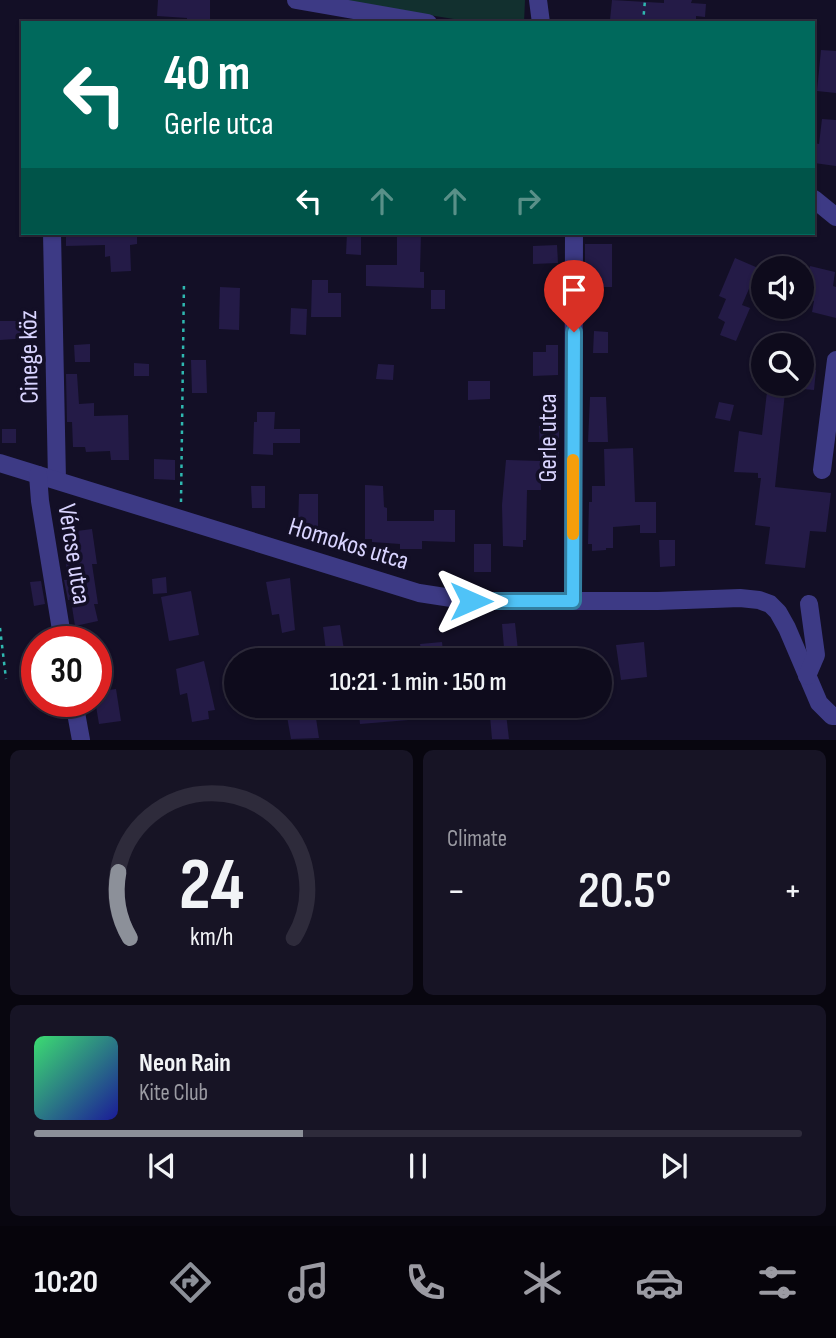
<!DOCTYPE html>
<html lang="en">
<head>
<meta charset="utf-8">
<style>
  :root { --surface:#0e0b1c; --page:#171425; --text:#f1f3f6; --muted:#9b9ba3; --line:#2e2b3b; --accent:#8c9099 }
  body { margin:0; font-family:"Sofia Sans Condensed",sans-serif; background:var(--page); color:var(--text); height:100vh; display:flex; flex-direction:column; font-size:26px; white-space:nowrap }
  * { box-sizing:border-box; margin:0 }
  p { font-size:23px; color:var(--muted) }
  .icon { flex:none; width:38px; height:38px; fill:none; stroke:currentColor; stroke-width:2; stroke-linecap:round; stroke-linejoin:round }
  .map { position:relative; height:740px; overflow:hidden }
  .sheet { display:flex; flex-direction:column; gap:10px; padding:10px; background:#08060f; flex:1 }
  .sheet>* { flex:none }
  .hud { position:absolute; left:21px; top:21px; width:794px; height:214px; border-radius:0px; box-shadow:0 2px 5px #0004,0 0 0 2px var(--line); background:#00695c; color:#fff; overflow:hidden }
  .tools { position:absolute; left:751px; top:256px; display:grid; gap:14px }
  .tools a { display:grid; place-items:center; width:63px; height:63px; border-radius:50%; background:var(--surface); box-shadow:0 2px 5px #0004,0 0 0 2px var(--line); font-size:35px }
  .speed { position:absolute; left:21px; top:626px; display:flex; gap:14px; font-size:35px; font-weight:700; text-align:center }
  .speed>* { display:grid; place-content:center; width:91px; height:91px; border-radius:50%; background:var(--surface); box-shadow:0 2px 5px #0004,0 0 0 2px var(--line); line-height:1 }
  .speed .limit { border:10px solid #d22; background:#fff; color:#111 }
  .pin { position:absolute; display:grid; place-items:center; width:60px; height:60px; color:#fff; margin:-72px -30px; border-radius:50% 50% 50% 0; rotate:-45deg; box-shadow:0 0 7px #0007 }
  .pin .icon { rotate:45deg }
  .me { position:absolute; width:77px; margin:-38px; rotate:90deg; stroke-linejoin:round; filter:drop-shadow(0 0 5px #0008) }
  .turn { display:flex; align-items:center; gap:24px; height:147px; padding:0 28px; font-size:32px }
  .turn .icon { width:91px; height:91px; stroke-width:2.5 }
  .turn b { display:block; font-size:49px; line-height:60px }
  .lanes { display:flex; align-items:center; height:66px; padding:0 28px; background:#0003; justify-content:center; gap:35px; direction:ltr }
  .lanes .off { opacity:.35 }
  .big { font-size:52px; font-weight:600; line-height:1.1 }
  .sheet .widget { flex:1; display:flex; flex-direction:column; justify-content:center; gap:10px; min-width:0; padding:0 24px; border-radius:10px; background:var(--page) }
  .sheet .dial { align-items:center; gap:0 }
  .dial svg { height:182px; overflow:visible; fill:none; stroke:var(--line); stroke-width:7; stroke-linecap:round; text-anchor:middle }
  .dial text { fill:var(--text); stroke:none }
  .song { display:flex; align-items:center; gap:21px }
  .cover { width:84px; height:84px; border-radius:10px; background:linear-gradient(135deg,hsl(140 70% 55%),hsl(240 70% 35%)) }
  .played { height:7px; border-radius:4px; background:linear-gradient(90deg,var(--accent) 35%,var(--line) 35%) }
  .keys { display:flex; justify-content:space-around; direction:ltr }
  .heat { display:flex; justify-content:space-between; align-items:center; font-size:38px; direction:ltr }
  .sheet .tiles { flex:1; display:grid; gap:10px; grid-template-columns:1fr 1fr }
  .widget:last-child { grid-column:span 2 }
  .trip { position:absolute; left:224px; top:648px; width:388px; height:70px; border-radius:35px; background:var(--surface); box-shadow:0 2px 5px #0004,0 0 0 2px var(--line); font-weight:600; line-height:70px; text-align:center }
  .dock { display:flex; height:112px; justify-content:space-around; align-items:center; background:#06040b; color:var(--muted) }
  .dock .icon { width:49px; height:49px }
  .dock .on { color:var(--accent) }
  .dock b { font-size:32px; color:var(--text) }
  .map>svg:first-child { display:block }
  .green { fill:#12302f }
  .building { fill:#241b47 }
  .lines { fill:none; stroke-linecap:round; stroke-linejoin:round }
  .path { stroke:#2fb8b0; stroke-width:2.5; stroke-dasharray:3.5 5; stroke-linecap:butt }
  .minor { stroke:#3d3a85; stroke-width:18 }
  .route-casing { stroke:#337fa1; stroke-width:18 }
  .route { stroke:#4fc3f7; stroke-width:12 }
  .slow { stroke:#f59e0b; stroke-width:12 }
  .labels { text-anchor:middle; stroke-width:7; stroke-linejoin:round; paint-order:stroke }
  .street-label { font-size:26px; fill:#d9d4ff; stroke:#130f26 }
</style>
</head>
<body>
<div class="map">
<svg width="836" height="740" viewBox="0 0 836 740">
  <rect width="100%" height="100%" fill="#130f26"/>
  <!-- green -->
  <polygon class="green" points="334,0 525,0 524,23 479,23"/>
  <!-- building -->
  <g class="building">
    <polygon points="158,0 210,0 210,23 187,23 187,18 157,16"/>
    <polygon points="612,0 664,3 664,0 692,0 691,3 706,4 705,17 696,16 696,23 621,23 621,21 610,20"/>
    <polygon points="821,50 836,51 836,93 817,91"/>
    <polygon points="822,119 836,120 836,166 814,163 814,143 819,144"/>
    <polygon points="66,233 137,233 137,244 130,245 131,271 111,272 110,256 105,257 105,245 66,246"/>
    <polygon points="347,233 361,233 361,255 346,254"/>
    <polygon points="397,233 421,233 420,272 424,272 424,288 366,286 366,265 397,265"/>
    <rect x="585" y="244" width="27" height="43"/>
    <polygon points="557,245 558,263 533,264 533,246"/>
    <polygon points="735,258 758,268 742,305 750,308 736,341 720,335 725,322 718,318 726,299 719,296"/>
    <polygon points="810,266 835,272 833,286 836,287 836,318 812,312 814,301 809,300 813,281 808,280"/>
    <polygon points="312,280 328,280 328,293 341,293 341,317 311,317"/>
    <polygon points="220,287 240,288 239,330 219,329"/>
    <rect x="431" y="290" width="14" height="19"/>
    <polygon points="291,308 307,309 306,335 290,334"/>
    <polygon points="0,321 29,321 30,338 0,340"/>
    <polygon points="594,331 608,332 608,353 593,353"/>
    <polygon points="90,344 90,362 75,362 74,345"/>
    <polygon points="546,345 558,345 558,375 533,376 533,352 546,352"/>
    <polygon points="191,360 206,360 207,393 192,393"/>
    <polygon points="134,363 149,364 149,376 134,376"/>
    <polygon points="378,364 394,365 393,380 376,379"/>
    <polygon points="802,368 816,370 814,390 802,389"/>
    <polygon points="66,374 77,374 79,404 94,403 94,416 128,415 129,460 111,460 110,451 86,452 85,447 73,447 72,422 67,422"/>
    <polygon points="468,381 490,381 490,399 468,400"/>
    <polygon points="768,383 786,383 775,487 831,493 826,532 810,531 805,568 765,564 770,527 755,525 761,478 758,478 758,473 734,472 739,431 762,435"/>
    <polygon points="590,397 606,397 608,442 588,442"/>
    <polygon points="719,402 734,405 730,421 715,418"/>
    <polygon points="257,412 275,412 274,429 300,429 300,443 273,443 273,455 253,454 254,422 257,422"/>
    <polygon points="539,426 559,426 559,454 540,454"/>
    <rect x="2" y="429" width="14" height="14"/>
    <polygon points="633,448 635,502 656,502 656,533 640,533 640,525 613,527 613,548 606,548 606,550 592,551 592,544 588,544 589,502 592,502 592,486 605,486 604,449"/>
    <polygon points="154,459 175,460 175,480 154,479"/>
    <polygon points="506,460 540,461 541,490 527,490 526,540 523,540 523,547 503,546 502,505"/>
    <polygon points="365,485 383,486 384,507 387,508 387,521 434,521 434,510 455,510 455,542 422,541 422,549 400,549 400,544 372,542 372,539 365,539"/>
    <polygon points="251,486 265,486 265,508 252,508"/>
    <polygon points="299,494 318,494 318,528 315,528 315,539 300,539 300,528 298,528"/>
    <polygon points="92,529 97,564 92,564 98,604 94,604 98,621 75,626 71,600 68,600 64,580 68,580 62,533"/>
    <polygon points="659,540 675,540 675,566 660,567"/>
    <rect x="474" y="544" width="17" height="28"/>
    <polygon points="166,577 167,593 153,594 152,579"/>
    <polygon points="290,578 295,630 282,633 279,614 272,615 266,582"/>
    <polygon points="41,581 45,604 34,606 30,582"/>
    <polygon points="191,591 199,635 169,641 161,597"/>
    <polygon points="515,623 519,660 505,660 502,624"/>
    <polygon points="340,625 345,656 327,659 323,627"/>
    <polygon points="442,642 444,660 423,660 420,644"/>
    <polygon points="644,642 647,677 621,680 616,645"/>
    <polygon points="102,657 109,690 116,689 121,721 99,724 96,706 96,658"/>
    <polygon points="204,661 215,710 208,711 209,719 192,722 187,693 180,695 176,669"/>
    <polygon points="285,705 314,705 319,738 291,739"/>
    <polygon points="358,705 419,705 421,719 360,724"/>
    <polygon points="489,705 505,705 509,739 492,739"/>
  </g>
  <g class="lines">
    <!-- path -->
    <g class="path">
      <polyline points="643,23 645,0"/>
      <polyline points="181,502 184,281"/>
      <polyline points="0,628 6,679"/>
    </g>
    <!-- minor -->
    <g class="minor">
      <polyline points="296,0 428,23"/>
      <polyline points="538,0 541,23"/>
      <polyline points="814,199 836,217"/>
      <polyline points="52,233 57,480"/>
      <polyline points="0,463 419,593 471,601 658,601 740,598 759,600 770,604 778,612 787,628 819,703 832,716 836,716"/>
      <polyline points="822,470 836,360"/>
      <polyline points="38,475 40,501 63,642"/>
      <polyline points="573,601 574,233"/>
      <polyline points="807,676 816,655 809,604"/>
      <polyline points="74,702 81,740"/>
    </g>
  </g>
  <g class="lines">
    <defs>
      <polyline id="route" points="471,601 573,601 574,332"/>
    </defs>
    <!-- route casing -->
    <use href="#route" class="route-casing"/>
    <!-- route -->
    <use href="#route" class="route"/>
    <!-- slow -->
    <polyline class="slow" points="573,534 573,460"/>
  </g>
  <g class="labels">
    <!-- street labels -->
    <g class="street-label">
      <text transform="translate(28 357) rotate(-91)" y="9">Cinege köz</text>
      <text transform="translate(547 438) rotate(-90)" y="9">Gerle utca</text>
      <text transform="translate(349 543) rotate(17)" y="9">Homokos utca</text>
      <text transform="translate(75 554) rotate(81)" y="9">Vércse utca</text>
    </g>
  </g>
</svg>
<div class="tools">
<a><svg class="icon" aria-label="sound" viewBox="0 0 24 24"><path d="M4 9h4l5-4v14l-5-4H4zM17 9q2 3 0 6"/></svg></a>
<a><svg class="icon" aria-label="search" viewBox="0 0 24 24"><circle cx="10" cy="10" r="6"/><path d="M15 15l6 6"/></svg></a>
</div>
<div class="speed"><div class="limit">30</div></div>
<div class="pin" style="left:574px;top:332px;background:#d93025"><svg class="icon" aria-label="arrive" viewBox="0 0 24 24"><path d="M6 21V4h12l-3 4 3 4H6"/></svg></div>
<svg class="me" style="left:471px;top:601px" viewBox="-20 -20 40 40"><path d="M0-17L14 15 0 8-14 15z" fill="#4fc3f7" stroke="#fff" stroke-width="4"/></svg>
<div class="trip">10:21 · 1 min · 150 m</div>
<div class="hud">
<div class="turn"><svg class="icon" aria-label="left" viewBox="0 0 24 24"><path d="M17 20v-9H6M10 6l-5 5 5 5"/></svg><div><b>40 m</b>Gerle utca</div></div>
<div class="lanes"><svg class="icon" aria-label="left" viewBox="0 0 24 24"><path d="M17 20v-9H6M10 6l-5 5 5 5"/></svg><svg class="icon off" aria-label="ahead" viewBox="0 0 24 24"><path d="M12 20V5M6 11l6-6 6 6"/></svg><svg class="icon off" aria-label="ahead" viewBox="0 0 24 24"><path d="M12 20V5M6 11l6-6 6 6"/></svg><svg class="icon off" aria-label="right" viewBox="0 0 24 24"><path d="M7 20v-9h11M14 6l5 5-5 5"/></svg></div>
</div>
</div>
<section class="sheet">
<div class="tiles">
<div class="widget dial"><svg viewBox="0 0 100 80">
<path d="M14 69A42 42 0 1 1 86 69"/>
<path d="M14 69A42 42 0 0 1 9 40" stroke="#8c9099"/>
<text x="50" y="56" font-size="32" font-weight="700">24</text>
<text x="50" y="72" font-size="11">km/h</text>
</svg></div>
<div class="widget"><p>Climate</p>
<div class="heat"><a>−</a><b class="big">20.5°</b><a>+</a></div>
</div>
<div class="widget">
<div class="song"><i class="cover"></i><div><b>Neon Rain</b><p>Kite Club</p></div></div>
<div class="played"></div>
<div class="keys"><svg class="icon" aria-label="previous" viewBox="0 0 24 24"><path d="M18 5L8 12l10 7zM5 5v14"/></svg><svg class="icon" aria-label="pause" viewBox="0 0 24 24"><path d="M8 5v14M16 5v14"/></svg><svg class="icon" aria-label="next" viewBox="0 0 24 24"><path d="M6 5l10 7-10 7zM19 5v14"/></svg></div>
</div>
</div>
</section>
<nav class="dock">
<b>10:20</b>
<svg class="icon on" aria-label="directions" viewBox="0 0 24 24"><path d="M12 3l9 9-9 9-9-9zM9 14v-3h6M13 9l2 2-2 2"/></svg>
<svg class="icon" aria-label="music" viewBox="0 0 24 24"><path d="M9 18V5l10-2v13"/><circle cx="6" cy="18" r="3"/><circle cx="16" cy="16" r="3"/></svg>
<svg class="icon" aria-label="phone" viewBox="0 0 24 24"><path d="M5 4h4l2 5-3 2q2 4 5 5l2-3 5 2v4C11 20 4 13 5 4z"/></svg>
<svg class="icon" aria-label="climate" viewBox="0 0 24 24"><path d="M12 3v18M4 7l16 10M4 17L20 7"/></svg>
<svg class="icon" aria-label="car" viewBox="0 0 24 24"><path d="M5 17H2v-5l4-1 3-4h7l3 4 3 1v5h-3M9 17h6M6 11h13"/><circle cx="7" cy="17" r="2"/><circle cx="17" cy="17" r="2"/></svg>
<svg class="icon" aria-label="filters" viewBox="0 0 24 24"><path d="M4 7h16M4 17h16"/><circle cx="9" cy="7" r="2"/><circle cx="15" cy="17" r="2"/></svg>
</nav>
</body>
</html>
